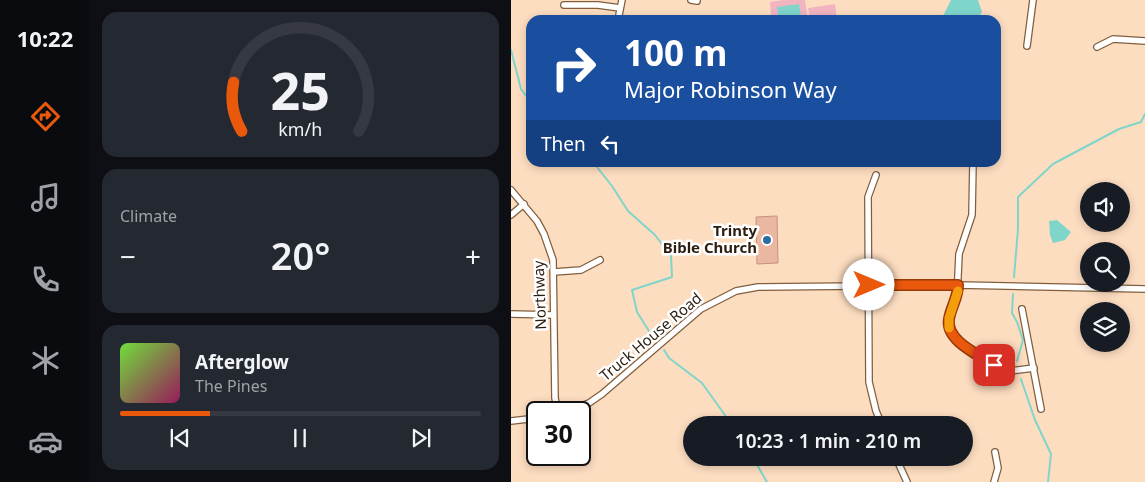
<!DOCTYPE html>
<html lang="en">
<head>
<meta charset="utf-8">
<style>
  :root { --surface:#171b24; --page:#242831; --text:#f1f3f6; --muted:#9ea1a6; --line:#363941; --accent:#ea580c }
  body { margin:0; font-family:"Noto Sans",sans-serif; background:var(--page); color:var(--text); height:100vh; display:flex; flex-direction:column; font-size:19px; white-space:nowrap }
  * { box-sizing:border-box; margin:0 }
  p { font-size:16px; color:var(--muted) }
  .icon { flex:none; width:28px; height:28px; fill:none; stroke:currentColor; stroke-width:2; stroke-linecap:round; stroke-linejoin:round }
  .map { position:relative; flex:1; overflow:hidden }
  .drawer { display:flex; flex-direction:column; gap:12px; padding:12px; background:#0d0f14; width:421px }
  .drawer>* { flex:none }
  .hud { position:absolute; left:15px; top:15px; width:475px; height:152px; border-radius:15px; box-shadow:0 2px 8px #0003; background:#1a4fa0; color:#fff; overflow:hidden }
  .tools { position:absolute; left:569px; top:182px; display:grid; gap:10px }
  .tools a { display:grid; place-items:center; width:50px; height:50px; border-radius:50%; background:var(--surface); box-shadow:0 2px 8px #0003; font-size:25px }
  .speed { position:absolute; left:15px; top:401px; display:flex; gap:10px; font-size:25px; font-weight:700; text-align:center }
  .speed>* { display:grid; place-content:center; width:65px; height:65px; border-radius:50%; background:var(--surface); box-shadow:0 2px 8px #0003; line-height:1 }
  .speed .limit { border:2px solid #111; border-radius:8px; background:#fff; color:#111 }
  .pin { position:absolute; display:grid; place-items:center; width:42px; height:42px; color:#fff; margin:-21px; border-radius:10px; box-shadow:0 2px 8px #0006 }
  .me { position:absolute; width:55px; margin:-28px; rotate:90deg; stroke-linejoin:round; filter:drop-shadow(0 0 4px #0008) }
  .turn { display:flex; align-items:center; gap:18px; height:105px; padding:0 15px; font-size:22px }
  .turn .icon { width:65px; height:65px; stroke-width:2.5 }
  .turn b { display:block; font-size:35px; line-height:42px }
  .then { display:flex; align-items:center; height:48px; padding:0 15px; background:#0003; gap:10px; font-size:19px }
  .big { font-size:38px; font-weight:600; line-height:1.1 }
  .drawer .tile { flex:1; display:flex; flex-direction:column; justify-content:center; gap:8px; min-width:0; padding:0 18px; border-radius:15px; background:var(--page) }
  .drawer .dial { align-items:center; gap:0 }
  .dial svg { height:130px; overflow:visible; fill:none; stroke:var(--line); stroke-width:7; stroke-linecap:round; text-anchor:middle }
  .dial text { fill:var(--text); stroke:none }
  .song { display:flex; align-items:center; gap:15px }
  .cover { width:60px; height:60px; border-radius:8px; background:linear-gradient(135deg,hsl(100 70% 55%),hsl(330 70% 35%)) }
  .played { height:5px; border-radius:2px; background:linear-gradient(90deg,var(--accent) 25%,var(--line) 25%) }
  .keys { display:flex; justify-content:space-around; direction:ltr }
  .heat { display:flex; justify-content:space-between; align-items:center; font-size:28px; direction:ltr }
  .trip { position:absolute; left:172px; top:416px; width:290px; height:50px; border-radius:25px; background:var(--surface); box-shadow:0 2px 8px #0003; font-weight:600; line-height:50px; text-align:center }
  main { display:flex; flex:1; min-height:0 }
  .tabs { display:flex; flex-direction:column; width:90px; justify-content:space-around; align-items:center; background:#090b0e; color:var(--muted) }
  .tabs .icon { width:35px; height:35px }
  .tabs .on { color:var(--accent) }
  .tabs b { font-size:22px; color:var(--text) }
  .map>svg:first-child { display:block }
  .green { fill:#f1b4c0 }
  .water { fill:#80d5cb }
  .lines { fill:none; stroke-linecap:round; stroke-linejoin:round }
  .stream { stroke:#80d5cb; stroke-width:2 }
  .building { fill:#eab8a1; stroke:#c3937e }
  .minor-casing { stroke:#815f3e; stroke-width:8 }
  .minor { stroke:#fff; stroke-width:5.5 }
  .route-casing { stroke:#983908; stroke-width:12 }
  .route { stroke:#ea580c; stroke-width:9 }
  .slow { stroke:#f59e0b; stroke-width:9 }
  .poi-dot { fill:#296ea3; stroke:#fff; stroke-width:2 }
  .labels { text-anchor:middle; stroke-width:5; stroke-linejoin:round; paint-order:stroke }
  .poi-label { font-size:15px; font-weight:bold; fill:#2b1d0f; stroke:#fff; text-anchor:end }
  .street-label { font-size:15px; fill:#2b1d0f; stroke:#fff }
</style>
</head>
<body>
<main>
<nav class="tabs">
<b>10:22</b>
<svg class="icon on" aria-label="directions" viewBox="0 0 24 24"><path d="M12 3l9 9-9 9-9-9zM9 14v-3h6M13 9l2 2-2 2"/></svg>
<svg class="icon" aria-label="music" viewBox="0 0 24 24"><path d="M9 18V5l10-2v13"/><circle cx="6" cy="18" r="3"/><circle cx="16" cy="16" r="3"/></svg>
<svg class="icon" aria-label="phone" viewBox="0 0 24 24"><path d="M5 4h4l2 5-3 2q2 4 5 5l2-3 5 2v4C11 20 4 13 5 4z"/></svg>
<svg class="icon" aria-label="climate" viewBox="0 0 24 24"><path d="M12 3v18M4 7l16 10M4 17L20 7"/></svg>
<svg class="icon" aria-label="car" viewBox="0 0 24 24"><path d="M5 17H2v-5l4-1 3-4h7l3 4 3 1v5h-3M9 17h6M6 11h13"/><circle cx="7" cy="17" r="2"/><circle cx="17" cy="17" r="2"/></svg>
</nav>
<section class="drawer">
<div class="tile dial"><svg viewBox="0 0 100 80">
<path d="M14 69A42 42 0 1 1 86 69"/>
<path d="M14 69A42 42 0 0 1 9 39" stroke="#ea580c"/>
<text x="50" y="56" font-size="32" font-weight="700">25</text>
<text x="50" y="72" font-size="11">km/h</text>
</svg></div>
<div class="tile"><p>Climate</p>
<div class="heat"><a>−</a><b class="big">20°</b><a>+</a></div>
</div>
<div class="tile">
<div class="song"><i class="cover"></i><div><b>Afterglow</b><p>The Pines</p></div></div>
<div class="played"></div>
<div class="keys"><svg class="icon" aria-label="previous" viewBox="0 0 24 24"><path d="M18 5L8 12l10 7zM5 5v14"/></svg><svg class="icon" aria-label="pause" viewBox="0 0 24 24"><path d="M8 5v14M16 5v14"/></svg><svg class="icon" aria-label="next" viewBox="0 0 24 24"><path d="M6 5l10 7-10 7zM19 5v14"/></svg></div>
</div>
</section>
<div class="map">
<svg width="634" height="482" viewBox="0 0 634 482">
  <rect width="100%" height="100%" fill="#fdddc0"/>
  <!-- green -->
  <g class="green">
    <polygon points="272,0 294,0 297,20 260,20 258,15 260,15 259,2"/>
    <polygon points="324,4 326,20 299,20 297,8"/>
  </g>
  <!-- water -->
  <g class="water">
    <polygon points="440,0 467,0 471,12 466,20 436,20 432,16"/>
    <polygon points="288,4 290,17 272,18 272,20 268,20 266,7"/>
    <polygon points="546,220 560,232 554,240 542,243 539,235 538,221"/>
  </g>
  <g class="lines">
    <!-- stream -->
    <g class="stream">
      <polyline points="0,50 10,89 20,102"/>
      <polyline points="82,162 101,186 117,211 144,235 160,256 161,277 121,290 126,312 143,339"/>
      <polyline points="503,277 507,229 507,197 542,164 608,129 630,122 634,114"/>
      <polyline points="502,294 501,313 506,322 512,340 506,361"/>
      <polyline points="153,350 158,358 191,383 221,425"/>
      <polyline points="510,379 524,420 540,454 537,482"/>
      <polyline points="242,458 256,482"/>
    </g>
  </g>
  <!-- building -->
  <polygon class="building" points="266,216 267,263 246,264 245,217"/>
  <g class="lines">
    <defs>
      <g id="minor">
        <polyline points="180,0 186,1"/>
        <polyline points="53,5 87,5 109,8"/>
        <polyline points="107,20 111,0"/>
        <polyline points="516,46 522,0"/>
        <polyline points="586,47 602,39 634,41"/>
        <polyline points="462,162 461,215 448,254 446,298 438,318 438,328 447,340 483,365 498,371 523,368"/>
        <polyline points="365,175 357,197 358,382 365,411 371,425"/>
        <polyline points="0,190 26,221 33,234 42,260 44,398 47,412"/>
        <polyline points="0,215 13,204"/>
        <polyline points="43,272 70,270 89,260"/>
        <polyline points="511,309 530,409"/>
        <polyline points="0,314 42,315"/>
        <polyline points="54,412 78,403 91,394 190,309 225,291 247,287 447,285 634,289"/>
        <polyline points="0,421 26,418"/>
        <polyline points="385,458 396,482"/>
        <polyline points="483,482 487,468 484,452"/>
      </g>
    </defs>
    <!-- minor casing -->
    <use href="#minor" class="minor-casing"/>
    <!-- minor -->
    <use href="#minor" class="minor"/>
  </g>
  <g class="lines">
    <defs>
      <path id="route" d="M358 285H447C447 298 440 307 438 319 434 341 469 355 483 365"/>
    </defs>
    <!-- route casing -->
    <use href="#route" class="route-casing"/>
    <!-- route -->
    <use href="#route" class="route"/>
    <!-- slow -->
    <polyline class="slow" points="438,328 438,318 447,291"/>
  </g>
  <!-- markers -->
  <circle class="poi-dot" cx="256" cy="240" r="5"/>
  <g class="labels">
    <!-- poi labels -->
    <g class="poi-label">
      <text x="246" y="236">Trinty<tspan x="246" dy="17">Bible Church</tspan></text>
    </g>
    <!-- street labels -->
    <g class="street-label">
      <text transform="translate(29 295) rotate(-92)" y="5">Northway</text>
      <text transform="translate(140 337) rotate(-40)" y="5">Truck House Road</text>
    </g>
  </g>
</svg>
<div class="tools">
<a><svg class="icon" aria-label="sound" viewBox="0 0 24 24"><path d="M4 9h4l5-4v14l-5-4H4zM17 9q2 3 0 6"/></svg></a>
<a><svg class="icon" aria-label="search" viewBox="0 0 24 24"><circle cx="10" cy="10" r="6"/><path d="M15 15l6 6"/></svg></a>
<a><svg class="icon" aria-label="layers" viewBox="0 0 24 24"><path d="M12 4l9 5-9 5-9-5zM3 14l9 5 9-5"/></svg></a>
</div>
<div class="speed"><div class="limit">30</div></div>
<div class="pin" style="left:483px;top:365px;background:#d93025"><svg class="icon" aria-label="arrive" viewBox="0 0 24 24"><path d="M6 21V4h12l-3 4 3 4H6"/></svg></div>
<svg class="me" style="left:358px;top:285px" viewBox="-20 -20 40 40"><circle r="19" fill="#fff"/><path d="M0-13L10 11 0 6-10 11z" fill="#ea580c"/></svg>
<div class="trip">10:23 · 1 min · 210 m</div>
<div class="hud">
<div class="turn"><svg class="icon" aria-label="right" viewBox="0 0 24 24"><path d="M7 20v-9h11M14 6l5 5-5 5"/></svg><div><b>100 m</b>Major Robinson Way</div></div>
<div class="then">Then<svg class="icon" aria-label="left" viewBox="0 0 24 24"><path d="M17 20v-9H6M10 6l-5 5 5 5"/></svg></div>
</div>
</div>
</main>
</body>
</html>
